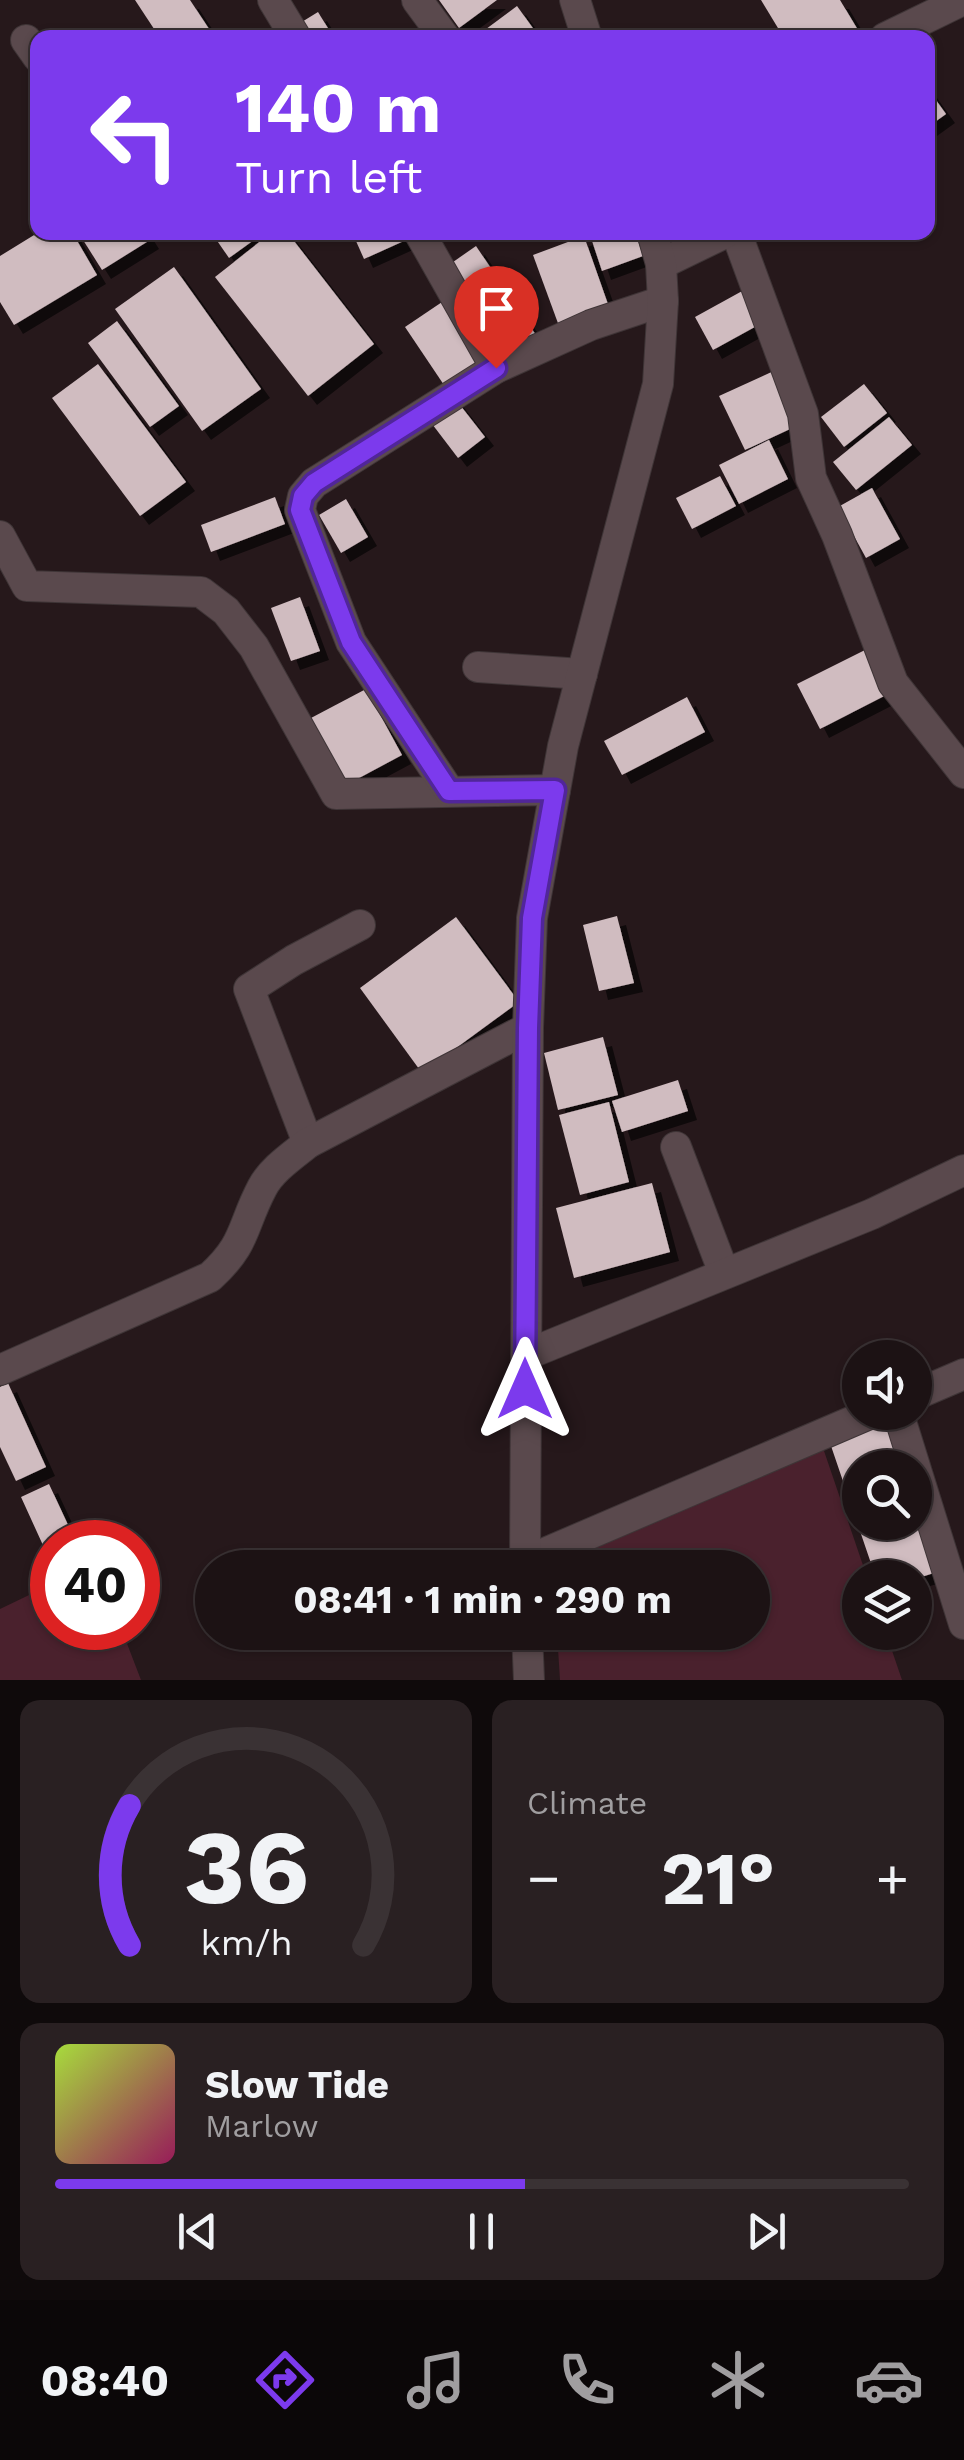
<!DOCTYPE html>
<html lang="en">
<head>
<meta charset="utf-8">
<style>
  :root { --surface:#1c1214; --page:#292022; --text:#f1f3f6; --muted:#a09ea0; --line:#3a3234; --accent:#7c3aed }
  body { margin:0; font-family:"Work Sans",sans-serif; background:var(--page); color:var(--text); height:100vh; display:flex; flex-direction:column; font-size:38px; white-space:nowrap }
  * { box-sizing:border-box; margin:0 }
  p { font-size:32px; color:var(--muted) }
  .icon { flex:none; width:55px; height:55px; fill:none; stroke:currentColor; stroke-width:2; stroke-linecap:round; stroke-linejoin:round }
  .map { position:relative; height:1680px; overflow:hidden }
  .side { display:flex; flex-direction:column; gap:20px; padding:20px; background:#0f0a0b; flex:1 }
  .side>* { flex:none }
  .guide { position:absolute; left:30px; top:30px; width:905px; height:210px; border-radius:20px; box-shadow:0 2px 8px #0004,0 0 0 2px var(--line); background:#7c3aed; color:#fff; overflow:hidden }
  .tools { position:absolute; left:842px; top:1340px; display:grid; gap:20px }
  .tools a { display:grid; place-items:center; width:90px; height:90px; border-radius:50%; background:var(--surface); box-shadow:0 2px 8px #0004,0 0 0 2px var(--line); font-size:50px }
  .speed { position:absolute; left:30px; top:1520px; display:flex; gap:20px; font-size:50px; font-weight:700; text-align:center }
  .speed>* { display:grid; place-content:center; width:130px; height:130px; border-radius:50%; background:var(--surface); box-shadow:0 2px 8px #0004,0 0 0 2px var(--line); line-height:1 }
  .speed .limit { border:15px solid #d22; background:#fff; color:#111 }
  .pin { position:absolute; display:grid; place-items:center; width:85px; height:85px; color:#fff; margin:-102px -42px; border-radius:50% 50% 50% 0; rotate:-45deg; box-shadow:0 0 10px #0007 }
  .pin .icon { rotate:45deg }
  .me { position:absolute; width:110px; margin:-55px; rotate:0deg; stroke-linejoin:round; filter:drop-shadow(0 0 8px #0008) }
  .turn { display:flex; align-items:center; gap:35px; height:210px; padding:0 40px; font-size:45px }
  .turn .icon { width:130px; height:130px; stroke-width:2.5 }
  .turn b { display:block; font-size:70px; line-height:85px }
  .big { font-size:75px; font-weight:700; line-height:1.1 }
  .side .tile { flex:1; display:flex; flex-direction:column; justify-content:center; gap:15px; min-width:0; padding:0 35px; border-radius:20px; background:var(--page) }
  .side .dial { align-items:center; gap:0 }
  .dial svg { height:260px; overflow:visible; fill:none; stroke:var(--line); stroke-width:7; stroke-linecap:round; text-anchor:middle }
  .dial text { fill:var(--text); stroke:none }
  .song { display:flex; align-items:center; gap:30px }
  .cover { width:120px; height:120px; border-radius:15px; background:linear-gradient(135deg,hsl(80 70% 55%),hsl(330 70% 35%)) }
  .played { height:10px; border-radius:5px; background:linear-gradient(90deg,var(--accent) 55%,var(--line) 55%) }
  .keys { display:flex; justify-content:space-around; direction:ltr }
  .heat { display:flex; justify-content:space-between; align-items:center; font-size:55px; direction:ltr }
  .side .tiles { flex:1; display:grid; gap:20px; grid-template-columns:1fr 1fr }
  .tile:last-child { grid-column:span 2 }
  .trip { position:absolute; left:195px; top:1550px; width:575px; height:100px; border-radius:50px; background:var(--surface); box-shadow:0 2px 8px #0004,0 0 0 2px var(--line); font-weight:700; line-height:100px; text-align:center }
  .tabs { display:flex; height:160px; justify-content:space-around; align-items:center; background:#0b0708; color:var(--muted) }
  .tabs .icon { width:70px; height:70px }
  .tabs .active { color:var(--accent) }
  .tabs b { font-size:45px; color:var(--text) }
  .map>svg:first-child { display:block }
  .green { fill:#4a212d }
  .building { fill:#d0bcc0; filter:url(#shadow) }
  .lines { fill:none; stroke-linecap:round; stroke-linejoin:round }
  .minor-casing { stroke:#3f3537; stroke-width:32 }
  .minor { stroke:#5a494d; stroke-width:30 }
  .route-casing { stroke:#51269a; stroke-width:25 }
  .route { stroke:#7c3aed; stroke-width:18 }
</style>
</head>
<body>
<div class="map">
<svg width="964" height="1680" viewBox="0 0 964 1680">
  <defs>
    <filter id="shadow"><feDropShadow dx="9" dy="9" stdDeviation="0" flood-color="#0009"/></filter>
  </defs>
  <rect width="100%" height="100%" fill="#26181b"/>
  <!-- green -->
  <g class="green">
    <polygon points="823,1448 867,1577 860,1578 860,1632 886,1633 902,1680 560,1680 557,1633 752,1632 752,1568 554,1568 554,1560"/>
    <polygon points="52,1584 52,1628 121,1628 141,1680 0,1680 0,1609"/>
  </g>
  <!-- building -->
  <g class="building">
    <polygon points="135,0 190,0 215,38 160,38"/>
    <polygon points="439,0 497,0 459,28"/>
    <polygon points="761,0 840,0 858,30 845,38 784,38"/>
    <polygon points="517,6 540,38 474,38"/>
    <polygon points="318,12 334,38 298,38 292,28"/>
    <polygon points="928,89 946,114 928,127"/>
    <polygon points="39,232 72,232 97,275 14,325 0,302 0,256"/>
    <polygon points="78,232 145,232 150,240 102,270"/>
    <polygon points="211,232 265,232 229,258"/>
    <polygon points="272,232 287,232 374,344 308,396 215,277"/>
    <polygon points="352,232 403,232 406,240 364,259"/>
    <polygon points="589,232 635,232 643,256 602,271"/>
    <polygon points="584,236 609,307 559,326 533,255"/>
    <polygon points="476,246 538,338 504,361 443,269"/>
    <polygon points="174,267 261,389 202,431 115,309"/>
    <polygon points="744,290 762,323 713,350 695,317"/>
    <polygon points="448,298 491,363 448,391 405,327"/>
    <polygon points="117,321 179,406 150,427 88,343"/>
    <polygon points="98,364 186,482 140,516 52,398"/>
    <polygon points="778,369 803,423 745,450 719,396"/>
    <polygon points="864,384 887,413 844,447 821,417"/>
    <polygon points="453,396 485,437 458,458 426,416"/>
    <polygon points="889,417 912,445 856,490 833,462"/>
    <polygon points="769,440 788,479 739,504 719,465"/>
    <polygon points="720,476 736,506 692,529 676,498"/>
    <polygon points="872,488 900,539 866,558 838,507"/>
    <polygon points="275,497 285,524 211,552 201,525"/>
    <polygon points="346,499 368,537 341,553 319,515"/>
    <polygon points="300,597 320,651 291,661 271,608"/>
    <polygon points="869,648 892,692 820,729 797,684"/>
    <polygon points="366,689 402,755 346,785 311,718"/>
    <polygon points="687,697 705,732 622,775 604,741"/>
    <polygon points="617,916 634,983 599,991 583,925"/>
    <polygon points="456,917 519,1002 422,1073 360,988"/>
    <polygon points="603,1037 618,1095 558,1110 544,1053"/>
    <polygon points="678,1080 688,1111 622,1132 612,1101"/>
    <polygon points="609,1102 629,1182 580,1195 559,1115"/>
    <polygon points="652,1183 670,1252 574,1278 556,1208"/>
    <polygon points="8,1383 46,1467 16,1481 0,1447 0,1387"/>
    <polygon points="887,1423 902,1468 860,1468 860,1522 915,1522 915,1508 937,1572 915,1579 876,1578 830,1443"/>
    <polygon points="49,1484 76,1542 52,1542 52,1565 21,1497"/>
  </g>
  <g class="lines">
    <defs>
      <g id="minor">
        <polyline points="273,0 296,38"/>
        <polyline points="417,0 445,38"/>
        <polyline points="575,0 587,38"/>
        <polyline points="885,38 963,0"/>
        <polyline points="26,40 38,57"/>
        <polyline points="419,232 496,368"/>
        <polyline points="736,232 803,414 811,478 837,535 893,683 964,773"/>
        <polyline points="661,264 727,232"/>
        <polyline points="0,536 27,586 201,592 226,611 254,647 336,794 555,790"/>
        <polyline points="478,667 582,674"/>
        <polyline points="449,791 351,642 300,510 303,496 314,483 496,368 591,325 663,301"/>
        <polyline points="308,1143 249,989 294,960 360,925"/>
        <polyline points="676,1147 724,1273"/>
        <polyline points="526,1355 872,1214 964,1170"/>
        <path d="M0 1370 210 1277C247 1243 241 1228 262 1188 271 1170 292 1156 308 1143L528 1028"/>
        <polyline points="915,1395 964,1374"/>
        <polyline points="898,1412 964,1624"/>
        <polyline points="524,1562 874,1412"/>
        <polyline points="525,1568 528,1028 532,918 563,746 658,384 663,301 661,264 652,232"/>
        <polyline points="527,1632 529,1680"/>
      </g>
    </defs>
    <!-- minor casing -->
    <use href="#minor" class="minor-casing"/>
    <!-- minor -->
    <use href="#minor" class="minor"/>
  </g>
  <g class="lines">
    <defs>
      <polyline id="route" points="496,368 314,483 303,496 300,510 351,642 449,791 555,790 532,918 528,1028 525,1389"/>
    </defs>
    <!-- route casing -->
    <use href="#route" class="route-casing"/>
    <!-- route -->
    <use href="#route" class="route"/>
  </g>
</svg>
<div class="tools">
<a><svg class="icon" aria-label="sound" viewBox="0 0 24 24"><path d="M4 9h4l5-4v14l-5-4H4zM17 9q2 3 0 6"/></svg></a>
<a><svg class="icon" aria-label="search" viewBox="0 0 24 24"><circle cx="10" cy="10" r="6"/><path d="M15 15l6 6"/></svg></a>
<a><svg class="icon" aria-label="layers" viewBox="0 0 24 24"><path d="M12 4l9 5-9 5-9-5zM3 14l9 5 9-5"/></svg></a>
</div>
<div class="speed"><div class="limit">40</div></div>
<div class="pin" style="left:496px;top:368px;background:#d93025"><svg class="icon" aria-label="arrive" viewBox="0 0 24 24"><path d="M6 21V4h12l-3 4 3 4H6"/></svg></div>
<svg class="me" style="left:525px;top:1389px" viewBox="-20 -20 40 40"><path d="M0-17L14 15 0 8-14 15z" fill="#7c3aed" stroke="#fff" stroke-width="4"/></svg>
<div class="trip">08:41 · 1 min · 290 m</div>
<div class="guide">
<div class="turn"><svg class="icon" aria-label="left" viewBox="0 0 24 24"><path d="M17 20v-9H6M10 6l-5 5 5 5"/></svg><div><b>140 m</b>Turn left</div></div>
</div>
</div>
<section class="side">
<div class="tiles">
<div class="tile dial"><svg viewBox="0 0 100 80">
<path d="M14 69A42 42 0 1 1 86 69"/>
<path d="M14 69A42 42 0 0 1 14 26" stroke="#7c3aed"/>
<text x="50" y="56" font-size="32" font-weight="700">36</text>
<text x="50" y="72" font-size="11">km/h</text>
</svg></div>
<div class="tile"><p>Climate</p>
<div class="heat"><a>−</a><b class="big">21°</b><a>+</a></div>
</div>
<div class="tile">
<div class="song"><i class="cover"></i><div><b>Slow Tide</b><p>Marlow</p></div></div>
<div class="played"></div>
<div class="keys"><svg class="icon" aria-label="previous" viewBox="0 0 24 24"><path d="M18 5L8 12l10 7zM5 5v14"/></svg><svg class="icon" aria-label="pause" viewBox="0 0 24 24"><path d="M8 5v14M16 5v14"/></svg><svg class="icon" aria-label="next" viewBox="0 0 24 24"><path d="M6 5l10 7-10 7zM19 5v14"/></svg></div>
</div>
</div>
</section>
<nav class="tabs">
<b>08:40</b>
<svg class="icon active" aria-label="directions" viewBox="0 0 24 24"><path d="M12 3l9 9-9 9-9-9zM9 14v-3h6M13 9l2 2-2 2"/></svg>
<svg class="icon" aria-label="music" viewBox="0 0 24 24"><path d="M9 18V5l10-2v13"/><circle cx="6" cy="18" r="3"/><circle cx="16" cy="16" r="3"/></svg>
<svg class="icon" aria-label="phone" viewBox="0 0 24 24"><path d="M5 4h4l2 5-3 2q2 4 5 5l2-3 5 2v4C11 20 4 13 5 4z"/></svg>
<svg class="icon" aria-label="climate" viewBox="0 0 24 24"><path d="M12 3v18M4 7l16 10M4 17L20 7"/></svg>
<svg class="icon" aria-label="car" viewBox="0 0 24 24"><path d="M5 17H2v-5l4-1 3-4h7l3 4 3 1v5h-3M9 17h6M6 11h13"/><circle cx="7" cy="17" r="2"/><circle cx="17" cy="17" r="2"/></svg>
</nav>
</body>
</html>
